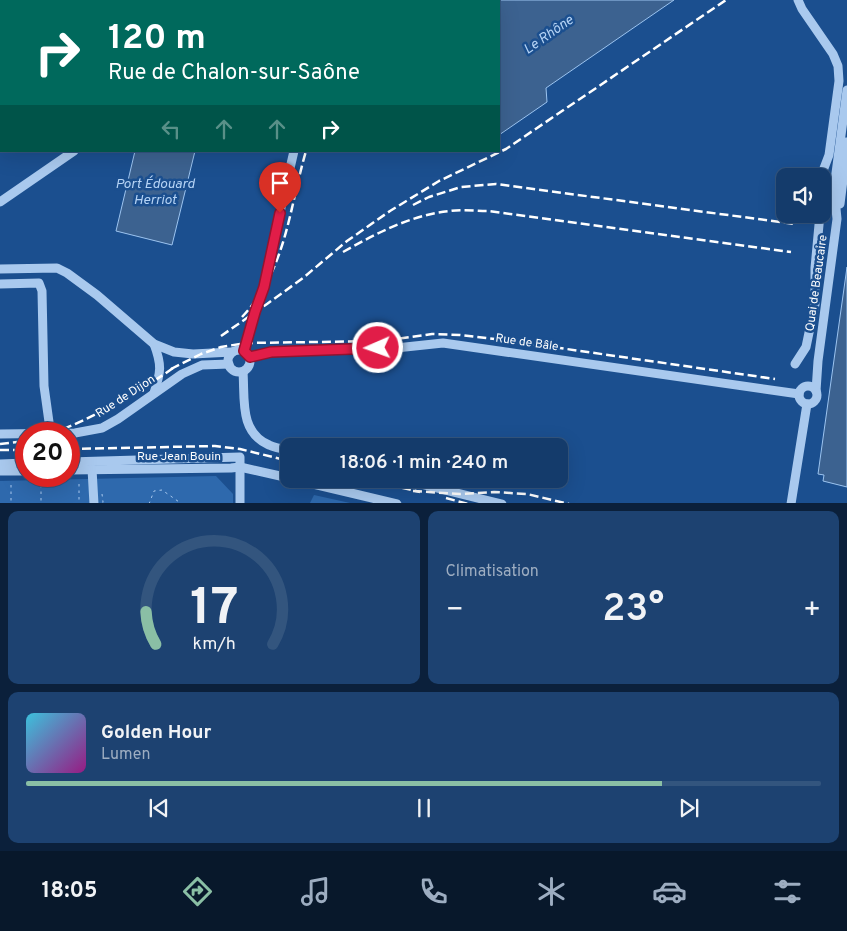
<!DOCTYPE html>
<html lang="fr">
<head>
<meta charset="utf-8">
<style>
  :root { --surface:#143b6b; --page:#1d4271; --text:#f1f3f6; --muted:#9dadc1; --line:#33557e; --accent:#8abfa5 }
  body { margin:0; font-family:Overpass,sans-serif; background:var(--page); color:var(--text); height:100vh; display:flex; flex-direction:column; font-size:19px; white-space:nowrap }
  * { box-sizing:border-box; margin:0 }
  p { font-size:16px; color:var(--muted) }
  .icon { flex:none; width:28px; height:28px; fill:none; stroke:currentColor; stroke-width:2; stroke-linecap:round; stroke-linejoin:round }
  .map { position:relative; height:503px; overflow:hidden }
  .side { display:flex; flex-direction:column; gap:8px; padding:8px; background:#0b203b; flex:1 }
  .side>* { flex:none }
  .guide { position:absolute; left:0px; top:0px; width:500px; height:152px; box-shadow:0 5px 20px #0002,0 0 0 1px var(--line); background:#00695c; color:#fff; overflow:hidden }
  .fabs { position:absolute; left:776px; top:168px; display:grid; gap:10px }
  .fabs a { display:grid; place-items:center; width:55px; height:55px; border-radius:10px; background:var(--surface); box-shadow:0 5px 20px #0002,0 0 0 1px var(--line); font-size:25px }
  .speed { position:absolute; left:15px; top:422px; display:flex; gap:10px; font-size:25px; font-weight:700; text-align:center }
  .speed>* { display:grid; place-content:center; width:65px; height:65px; border-radius:50%; background:var(--surface); box-shadow:0 5px 20px #0002,0 0 0 1px var(--line); line-height:1 }
  .speed .limit { border:8px solid #d22; background:#fff; color:#111 }
  .pin { position:absolute; display:grid; place-items:center; width:42px; height:42px; color:#fff; margin:-51px -21px; border-radius:50% 50% 50% 0; rotate:-45deg; box-shadow:0 0 5px #0007 }
  .pin .icon { rotate:45deg }
  .me { position:absolute; width:55px; margin:-28px; rotate:268deg; stroke-linejoin:round; filter:drop-shadow(0 0 4px #0008) }
  .turn { display:flex; align-items:center; gap:18px; height:105px; padding:0 25px; font-size:22px }
  .turn .icon { width:65px; height:65px; stroke-width:2.5 }
  .turn b { display:block; font-size:35px; line-height:42px }
  .lanes { display:flex; align-items:center; height:48px; padding:0 25px; background:#0003; justify-content:center; gap:25px; direction:ltr }
  .lanes .off { opacity:.35 }
  .big { font-size:38px; font-weight:600; line-height:1.1 }
  .side .tile { flex:1; display:flex; flex-direction:column; justify-content:center; gap:8px; min-width:0; padding:0 18px; border-radius:10px; background:var(--page) }
  .side .dial { align-items:center; gap:0 }
  .dial svg { height:130px; overflow:visible; fill:none; stroke:var(--line); stroke-width:7; stroke-linecap:round; text-anchor:middle }
  .dial text { fill:var(--text); stroke:none }
  .song { display:flex; align-items:center; gap:15px }
  .cover { width:60px; height:60px; border-radius:8px; background:linear-gradient(135deg,hsl(190 70% 55%),hsl(310 70% 35%)) }
  .played { height:5px; border-radius:2px; background:linear-gradient(90deg,var(--accent) 80%,var(--line) 80%) }
  .keys { display:flex; justify-content:space-around; direction:ltr }
  .heat { display:flex; justify-content:space-between; align-items:center; font-size:28px; direction:ltr }
  .side .tiles { flex:1; display:grid; gap:8px; grid-template-columns:1fr 1fr }
  .tile:last-child { grid-column:span 2 }
  .trip { position:absolute; left:280px; top:438px; width:288px; height:50px; border-radius:10px; background:var(--surface); box-shadow:0 5px 20px #0002,0 0 0 1px var(--line); font-weight:600; line-height:50px; text-align:center }
  .tabs { display:flex; height:80px; justify-content:space-around; align-items:center; background:#08182b; color:var(--muted) }
  .tabs .icon { width:35px; height:35px }
  .tabs .selected { color:var(--accent) }
  .tabs b { font-size:22px; color:var(--text) }
  .map>svg:first-child { display:block }
  .green { fill:#2e69ad }
  .water { fill:#3c6290; stroke:#9cc4f0 }
  .lines { fill:none; stroke-linecap:round; stroke-linejoin:round }
  .path { stroke:#a9c9ee; stroke-width:1; stroke-dasharray:2.5 4; stroke-linecap:butt }
  .minor { stroke:#a9c9ee; stroke-width:9 }
  .rail { stroke:#fff; stroke-width:2.5; stroke-dasharray:9 4; stroke-linecap:butt }
  .route-casing { stroke:#92132f; stroke-width:12 }
  .route { stroke:#e11d48; stroke-width:9 }
  .labels { text-anchor:middle; stroke-width:5; stroke-linejoin:round; paint-order:stroke }
  .street-label { font-size:12px; fill:#fff; stroke:#1b4f8f }
  .water-label { font-size:14px; font-style:italic; fill:#b5d3f5; stroke:#1b4f8f }
</style>
</head>
<body>
<div class="map">
<svg width="847" height="504" viewBox="0 0 847 504">
  <rect width="100%" height="100%" fill="#1b4f8f"/>
  <!-- green -->
  <g class="green">
    <polygon points="216,476 233,494 233,503 0,503 0,481"/>
    <polygon points="314,495 350,503 310,503"/>
  </g>
  <!-- water -->
  <g class="water">
    <polygon points="0,0 69,0 67,1 1,1 1,46 0,46"/>
    <polygon points="475,0 674,0 546,88 547,102 499,135 499,1 474,1"/>
    <polygon points="135,151 195,151 172,245 116,231"/>
    <polygon points="847,267 847,487 823,481 824,475 818,474"/>
  </g>
  <g class="lines">
    <!-- path -->
    <g class="path">
      <polyline points="79,484 79,504"/>
      <polyline points="11,485 11,504"/>
      <polyline points="41,485 41,504"/>
      <polyline points="102,494 103,502"/>
      <polyline points="102,503 107,504"/>
      <polyline points="149,504 154,491 162,490 182,504"/>
    </g>
    <!-- minor -->
    <g class="minor">
      <polyline points="127,0 128,1"/>
      <polyline points="798,0 802,9 833,54 838,66 839,81 829,155 821,176"/>
      <polyline points="75,1 77,0"/>
      <polyline points="162,1 163,0"/>
      <polyline points="330,1 331,0"/>
      <polyline points="0,52 1,51"/>
      <polyline points="0,202 74,151"/>
      <polyline points="840,204 844,172 846,142"/>
      <polyline points="0,269 57,268 67,273 97,295 154,344 174,352 193,354 232,352"/>
      <polyline points="0,284 39,283 42,291 44,386 49,422 48,433"/>
      <path d="M154 344C162 365 161 372 154 393"/>
      <circle cx="239" cy="361" r="11"/>
      <polyline points="244,351 255,312 264,287 284,194 294,151"/>
      <polyline points="250,357 271,352 396,348 443,343 799,394"/>
      <polyline points="795,364 806,347 815,304 815,268 820,214"/>
      <path d="M243 372C245 399 239 432 269 445 275 448 282 449 289 450"/>
      <circle cx="808" cy="395" r="9"/>
      <polyline points="816,391 818,361 837,219 834,188 847,90"/>
      <polyline points="0,434 75,433 102,428 118,419 182,374 202,365 229,364"/>
      <polyline points="69,462 240,457 240,504"/>
      <polyline points="0,464 26,463"/>
      <polyline points="92,469 94,504"/>
      <polyline points="69,470 231,468 240,467 289,478"/>
      <polyline points="0,471 26,471"/>
      <polyline points="292,479 397,504"/>
      <polyline points="400,479 502,504"/>
      <polyline points="791,504 807,404"/>
    </g>
    <!-- rail -->
    <g class="rail">
      <polyline points="459,1 461,0"/>
      <polyline points="413,205 429,197 461,187 496,184 795,224"/>
      <path d="M343 252C377 233 411 215 450 211 462 209 476 211 488 211L791 252"/>
      <path d="M242 317C286 271 289 209 306 151"/>
      <polyline points="221,336 267,304 303,278 347,241 390,211 439,181 506,149 726,0"/>
      <polyline points="171,369 201,354 221,347 246,343 382,341 432,334 460,335 511,341 775,379"/>
      <path d="M51 434C95 417 138 393 176 366"/>
      <polyline points="0,444 26,441"/>
      <polyline points="69,449 215,446 240,449 289,461"/>
      <polyline points="0,450 26,450"/>
      <polyline points="364,479 420,492"/>
      <polyline points="413,491 460,494 494,492 527,494 569,504"/>
      <polyline points="446,498 468,504"/>
    </g>
  </g>
  <g class="lines">
    <defs>
      <polyline id="route" points="280,213 264,287 255,312 244,351 250,357 271,352 378,348"/>
    </defs>
    <!-- route casing -->
    <use href="#route" class="route-casing"/>
    <!-- route -->
    <use href="#route" class="route"/>
  </g>
  <g class="labels">
    <!-- street labels -->
    <g class="street-label">
      <text transform="translate(816 283) rotate(-82)" y="4">Quai de Beaucaire</text>
      <text transform="translate(527 342) rotate(8)" y="4">Rue de Bâle</text>
      <text transform="translate(125 396) rotate(-33)" y="4">Rue de Dijon</text>
      <text x="179" y="460">Rue Jean Bouin</text>
    </g>
    <!-- water labels -->
    <g class="water-label">
      <text transform="translate(548 34) rotate(-35)" y="5">Le Rhône</text>
      <text x="155" y="188">Port Édouard<tspan x="155" dy="16">Herriot</tspan></text>
    </g>
  </g>
</svg>
<div class="fabs">
<a><svg class="icon" aria-label="sound" viewBox="0 0 24 24"><path d="M4 9h4l5-4v14l-5-4H4zM17 9q2 3 0 6"/></svg></a>
</div>
<div class="speed"><div class="limit">20</div></div>
<div class="pin" style="left:280px;top:213px;background:#d93025"><svg class="icon" aria-label="arrive" viewBox="0 0 24 24"><path d="M6 21V4h12l-3 4 3 4H6"/></svg></div>
<svg class="me" style="left:378px;top:348px" viewBox="-20 -20 40 40"><circle r="17" fill="#e11d48" stroke="#fff" stroke-width="3"/><path d="M0-11L8 9 0 5-8 9z" fill="#fff"/></svg>
<div class="trip">18:06 · 1 min · 240 m</div>
<div class="guide">
<div class="turn"><svg class="icon" aria-label="right" viewBox="0 0 24 24"><path d="M7 20v-9h11M14 6l5 5-5 5"/></svg><div><b>120 m</b>Rue de Chalon-sur-Saône</div></div>
<div class="lanes"><svg class="icon off" aria-label="left" viewBox="0 0 24 24"><path d="M17 20v-9H6M10 6l-5 5 5 5"/></svg><svg class="icon off" aria-label="ahead" viewBox="0 0 24 24"><path d="M12 20V5M6 11l6-6 6 6"/></svg><svg class="icon off" aria-label="ahead" viewBox="0 0 24 24"><path d="M12 20V5M6 11l6-6 6 6"/></svg><svg class="icon" aria-label="right" viewBox="0 0 24 24"><path d="M7 20v-9h11M14 6l5 5-5 5"/></svg></div>
</div>
</div>
<section class="side">
<div class="tiles">
<div class="tile dial"><svg viewBox="0 0 100 80">
<path d="M14 69A42 42 0 1 1 86 69"/>
<path d="M14 69A42 42 0 0 1 8 49" stroke="#8abfa5"/>
<text x="50" y="56" font-size="32" font-weight="700">17</text>
<text x="50" y="72" font-size="11">km/h</text>
</svg></div>
<div class="tile"><p>Climatisation</p>
<div class="heat"><a>−</a><b class="big">23°</b><a>+</a></div>
</div>
<div class="tile">
<div class="song"><i class="cover"></i><div><b>Golden Hour</b><p>Lumen</p></div></div>
<div class="played"></div>
<div class="keys"><svg class="icon" aria-label="previous" viewBox="0 0 24 24"><path d="M18 5L8 12l10 7zM5 5v14"/></svg><svg class="icon" aria-label="pause" viewBox="0 0 24 24"><path d="M8 5v14M16 5v14"/></svg><svg class="icon" aria-label="next" viewBox="0 0 24 24"><path d="M6 5l10 7-10 7zM19 5v14"/></svg></div>
</div>
</div>
</section>
<nav class="tabs">
<b>18:05</b>
<svg class="icon selected" aria-label="directions" viewBox="0 0 24 24"><path d="M12 3l9 9-9 9-9-9zM9 14v-3h6M13 9l2 2-2 2"/></svg>
<svg class="icon" aria-label="music" viewBox="0 0 24 24"><path d="M9 18V5l10-2v13"/><circle cx="6" cy="18" r="3"/><circle cx="16" cy="16" r="3"/></svg>
<svg class="icon" aria-label="phone" viewBox="0 0 24 24"><path d="M5 4h4l2 5-3 2q2 4 5 5l2-3 5 2v4C11 20 4 13 5 4z"/></svg>
<svg class="icon" aria-label="climate" viewBox="0 0 24 24"><path d="M12 3v18M4 7l16 10M4 17L20 7"/></svg>
<svg class="icon" aria-label="car" viewBox="0 0 24 24"><path d="M5 17H2v-5l4-1 3-4h7l3 4 3 1v5h-3M9 17h6M6 11h13"/><circle cx="7" cy="17" r="2"/><circle cx="17" cy="17" r="2"/></svg>
<svg class="icon" aria-label="filters" viewBox="0 0 24 24"><path d="M4 7h16M4 17h16"/><circle cx="9" cy="7" r="2"/><circle cx="15" cy="17" r="2"/></svg>
</nav>
</body>
</html>
